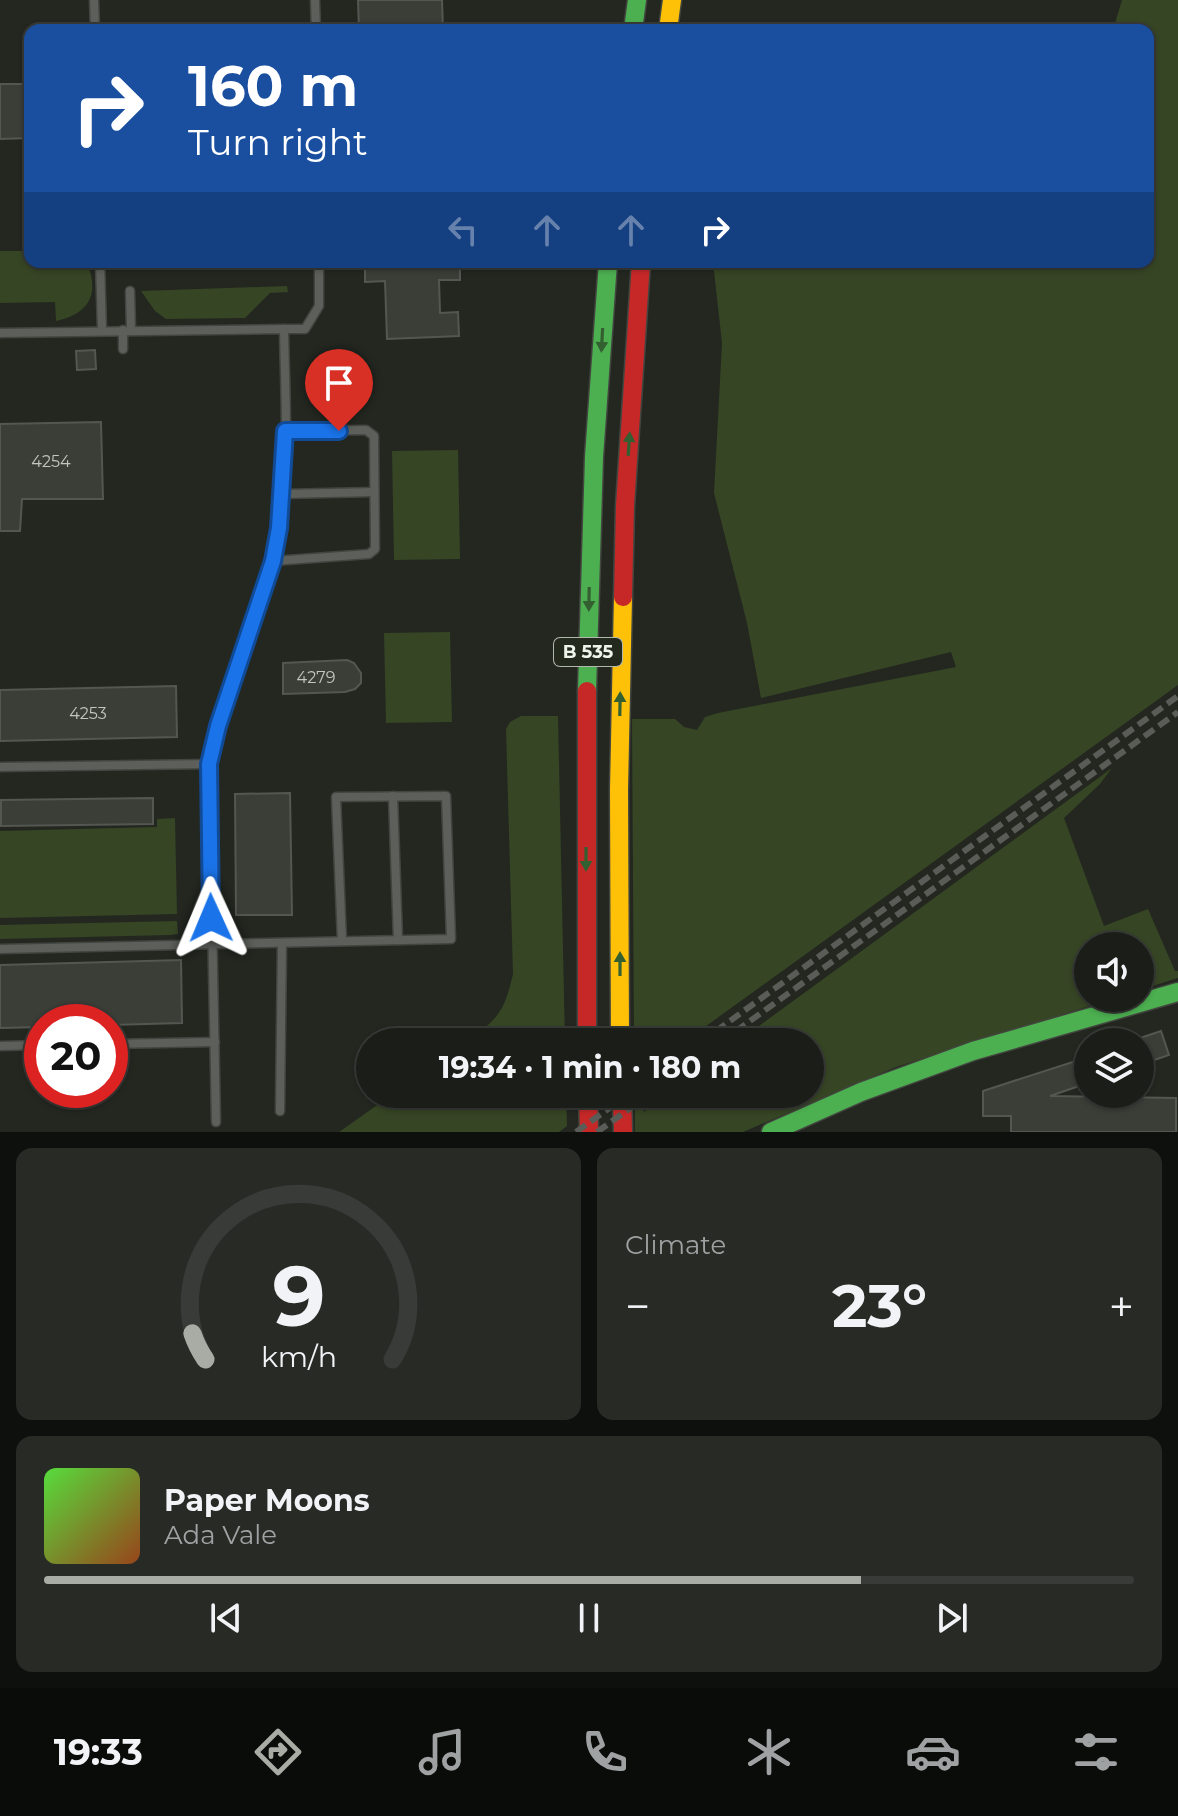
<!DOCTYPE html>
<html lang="en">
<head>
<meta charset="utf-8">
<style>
  :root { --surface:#1a1d18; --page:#272a25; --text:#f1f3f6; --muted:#9fa2a2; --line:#383b37; --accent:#a8aca4 }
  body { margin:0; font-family:Montserrat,sans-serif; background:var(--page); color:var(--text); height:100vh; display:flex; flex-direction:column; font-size:30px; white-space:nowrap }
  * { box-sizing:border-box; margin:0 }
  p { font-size:26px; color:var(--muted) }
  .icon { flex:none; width:44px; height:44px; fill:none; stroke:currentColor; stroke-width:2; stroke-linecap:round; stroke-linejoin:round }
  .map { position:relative; height:1132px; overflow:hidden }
  .panel { display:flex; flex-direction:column; gap:16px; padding:16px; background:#0e100d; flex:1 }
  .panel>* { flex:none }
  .top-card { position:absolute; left:24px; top:24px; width:1130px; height:244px; border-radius:16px; box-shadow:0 2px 6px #0004,0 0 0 2px var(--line); background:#1a4fa0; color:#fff; overflow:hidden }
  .fabs { position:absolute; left:1074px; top:932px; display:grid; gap:16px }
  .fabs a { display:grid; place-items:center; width:80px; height:80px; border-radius:50%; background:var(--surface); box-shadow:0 2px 6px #0004,0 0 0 2px var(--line); font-size:40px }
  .speed { position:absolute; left:24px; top:1004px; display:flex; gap:16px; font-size:40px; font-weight:700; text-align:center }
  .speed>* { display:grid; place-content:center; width:104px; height:104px; border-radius:50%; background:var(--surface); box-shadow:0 2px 6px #0004,0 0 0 2px var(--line); line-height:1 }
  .speed .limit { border:12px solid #d22; background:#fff; color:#111 }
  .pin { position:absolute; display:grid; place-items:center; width:68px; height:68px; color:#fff; margin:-82px -34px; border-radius:50% 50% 50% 0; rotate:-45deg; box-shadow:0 0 8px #0007 }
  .pin .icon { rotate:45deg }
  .me { position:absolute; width:88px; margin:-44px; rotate:359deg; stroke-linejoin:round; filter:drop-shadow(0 0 6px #0008) }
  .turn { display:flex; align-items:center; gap:28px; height:168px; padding:0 32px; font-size:36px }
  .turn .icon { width:104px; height:104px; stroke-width:2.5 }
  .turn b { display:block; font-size:56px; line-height:68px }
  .lanes { display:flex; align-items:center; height:76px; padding:0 32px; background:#0003; justify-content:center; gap:40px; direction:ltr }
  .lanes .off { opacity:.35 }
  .big { font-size:60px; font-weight:700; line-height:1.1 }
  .panel .tile { flex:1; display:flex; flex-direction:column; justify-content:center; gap:12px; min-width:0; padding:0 28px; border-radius:16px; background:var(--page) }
  .panel .dial { align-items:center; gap:0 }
  .dial svg { height:208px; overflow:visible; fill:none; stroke:var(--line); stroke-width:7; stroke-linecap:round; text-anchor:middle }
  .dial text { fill:var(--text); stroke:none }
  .song { display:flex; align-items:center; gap:24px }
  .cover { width:96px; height:96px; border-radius:12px; background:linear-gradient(135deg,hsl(110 70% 55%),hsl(20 70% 35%)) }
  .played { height:8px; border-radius:4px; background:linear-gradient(90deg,var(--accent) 75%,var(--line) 75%) }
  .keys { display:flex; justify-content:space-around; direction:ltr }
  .heat { display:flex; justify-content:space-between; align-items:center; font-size:44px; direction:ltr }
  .panel .tiles { flex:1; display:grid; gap:16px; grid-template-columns:1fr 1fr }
  .tile:last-child { grid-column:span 2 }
  .trip { position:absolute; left:356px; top:1028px; width:468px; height:80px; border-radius:40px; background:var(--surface); box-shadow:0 2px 6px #0004,0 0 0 2px var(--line); font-weight:700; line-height:80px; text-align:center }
  .menu { display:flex; height:128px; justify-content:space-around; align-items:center; background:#0a0c0a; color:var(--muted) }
  .menu .icon { width:56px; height:56px }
  .menu .current { color:var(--accent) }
  .menu b { font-size:36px; color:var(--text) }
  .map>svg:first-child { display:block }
  .green { fill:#364524 }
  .building { fill:#3a3e37; stroke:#545751; stroke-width:2 }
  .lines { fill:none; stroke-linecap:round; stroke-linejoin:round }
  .lane-casing { stroke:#42453f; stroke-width:11 }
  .fast-casing { stroke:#42453f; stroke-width:21 }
  .slow-casing { stroke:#42453f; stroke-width:21 }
  .jam-casing { stroke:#42453f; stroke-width:21 }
  .lane { stroke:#5c5f5a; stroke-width:8 }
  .fast { stroke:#4caf50; stroke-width:18 }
  .slow { stroke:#ffc107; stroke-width:18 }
  .jam { stroke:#c62828; stroke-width:18 }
  .rail { stroke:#5a5d57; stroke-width:6; stroke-dasharray:12 6; stroke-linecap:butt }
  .oneway { fill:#335f31 }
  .route-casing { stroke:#114b97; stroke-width:20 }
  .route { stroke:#1a73e8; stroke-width:14 }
  .labels { text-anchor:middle; stroke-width:6; stroke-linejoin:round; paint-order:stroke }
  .number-label { font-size:16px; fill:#c2c6be }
  .shield { fill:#232a1d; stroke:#b2b7ad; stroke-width:2 }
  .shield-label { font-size:18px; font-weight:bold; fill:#eff4eb }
</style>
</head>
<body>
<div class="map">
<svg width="1178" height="1132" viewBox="0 0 1178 1132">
  <rect width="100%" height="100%" fill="#232720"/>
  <!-- green -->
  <g class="green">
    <polygon points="1122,0 1178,0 1178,685 684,1042 634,1042 632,719 675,719 684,727 697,730 705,717 718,713 956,667 951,652 761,698 747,623 714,493 722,343 713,262 1148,262 1148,30 1113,30"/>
    <path d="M30 251V262L87 263C100 294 89 314 56 321L55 302 0 303V251Z"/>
    <polygon points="287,286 288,292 270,293 245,318 166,319 155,311 141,291"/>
    <polygon points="458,450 460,559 394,560 392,451"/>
    <polygon points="450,632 452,722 386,723 384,633"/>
    <path d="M521 716H558L565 1042H466C498 1019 504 1013 513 974L506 729 510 722Z"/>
    <polygon points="1112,768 1100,784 1064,818 1104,926 1148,909 1175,971 1178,971 1178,978 1140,990 1140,946 1088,946 1088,998 1115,998 896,1067 743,1132 635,1132 635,1094 639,1094 644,1112 667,1094 810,1094 810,1042 737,1042"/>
    <polygon points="175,818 177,914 0,918 0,831 157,827 157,819"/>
    <polygon points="177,921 178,934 170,935 0,939 0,925"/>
    <polygon points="393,1094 566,1094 567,1126 559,1132 339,1132"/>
  </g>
  <!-- building -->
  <g class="building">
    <polygon points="358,0 442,0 443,30 359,30"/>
    <polygon points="0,84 30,84 30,138 0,139"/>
    <polygon points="365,262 460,262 460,280 439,280 440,313 458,312 459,336 387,339 385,281 365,282"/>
    <polygon points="95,350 96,369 77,370 76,351"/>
    <polygon points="101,422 103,499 22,499 20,531 0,531 0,424"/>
    <polygon points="347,660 354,663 361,673 361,683 355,689 345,692 283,694 283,663"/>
    <polygon points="176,686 177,737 0,741 0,690"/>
    <polygon points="290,793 292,915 236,915 235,794"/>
    <polygon points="153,798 153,824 1,826 1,800"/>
    <polygon points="181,960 182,1023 110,1025 110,1022 42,1022 42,1027 0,1028 0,965"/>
    <polygon points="1161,1031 1169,1055 1140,1065 1140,1038"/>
    <polygon points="1088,1057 1088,1083 1050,1096 1176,1098 1176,1132 1011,1132 1011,1116 983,1116 983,1091"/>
  </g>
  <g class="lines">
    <defs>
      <g id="lane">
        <polyline points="94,0 95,30"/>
        <polyline points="315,0 316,30"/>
        <polyline points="100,262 102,330"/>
        <polyline points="130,291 131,330"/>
        <polyline points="284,329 305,329 319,306 319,262"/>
        <polyline points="123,330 123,349"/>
        <path d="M0 333 284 329C285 405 292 486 273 560 255 629 225 694 209 764L216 1122"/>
        <polyline points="282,494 374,492"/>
        <polyline points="273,561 369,554 375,549 374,436 366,430 285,431"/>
        <polyline points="0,767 209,764"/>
        <polyline points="393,796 398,940"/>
        <polyline points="0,949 451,939 446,796 336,797 342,941"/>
        <polyline points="110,1044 215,1042"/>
        <polyline points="0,1046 42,1045"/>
        <polyline points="280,1111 282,943"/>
      </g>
      <g id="fast">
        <polyline points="633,30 637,0"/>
        <polyline points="587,691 594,457 608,262"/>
        <polyline points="771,1132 861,1092 973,1051 1178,992"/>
      </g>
      <g id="slow">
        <polyline points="668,30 672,0"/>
        <polyline points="620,1042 619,790 623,597"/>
      </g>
      <g id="jam">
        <polyline points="623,597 625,506 641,262"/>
        <polyline points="587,691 587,1042"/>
        <polyline points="588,1094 589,1132"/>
        <polyline points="622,1094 623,1132"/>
      </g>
    </defs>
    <!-- lane casing -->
    <use href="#lane" class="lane-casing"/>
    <!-- fast casing -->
    <use href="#fast" class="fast-casing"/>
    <!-- slow casing -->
    <use href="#slow" class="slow-casing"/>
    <!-- jam casing -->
    <use href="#jam" class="jam-casing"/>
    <!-- lane -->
    <use href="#lane" class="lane"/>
    <!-- fast -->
    <use href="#fast" class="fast"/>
    <!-- slow -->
    <use href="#slow" class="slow"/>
    <!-- jam -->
    <use href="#jam" class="jam"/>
    <!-- rail -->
    <g class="rail">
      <polyline points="701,1042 1178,696"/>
      <polyline points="721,1042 1178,712"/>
      <polyline points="576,1132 629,1094"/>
      <polyline points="597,1132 650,1094"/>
    </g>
  </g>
  <!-- one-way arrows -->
  <defs><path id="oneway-solid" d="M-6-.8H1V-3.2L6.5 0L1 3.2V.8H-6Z" transform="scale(2)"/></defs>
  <g class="oneway">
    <use href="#oneway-solid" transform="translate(602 340) rotate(93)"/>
    <use href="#oneway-solid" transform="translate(629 444) rotate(-86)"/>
    <use href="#oneway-solid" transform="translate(589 599) rotate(91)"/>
    <use href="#oneway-solid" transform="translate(620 704) rotate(-89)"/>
    <use href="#oneway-solid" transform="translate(586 859) rotate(90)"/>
    <use href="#oneway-solid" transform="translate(620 964) rotate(-90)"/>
  </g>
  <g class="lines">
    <defs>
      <polyline id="route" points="211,918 209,764 218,726 273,561 279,528 285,431 339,431"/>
    </defs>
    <!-- route casing -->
    <use href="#route" class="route-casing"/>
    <!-- route -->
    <use href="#route" class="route"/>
  </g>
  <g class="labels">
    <!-- number labels -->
    <g class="number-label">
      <text x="51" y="467">4254</text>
      <text x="316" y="683">4279</text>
      <text x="88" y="719">4253</text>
    </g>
    <!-- shield labels -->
    <rect class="shield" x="554" y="638" width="68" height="28" rx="6"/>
    <g class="shield-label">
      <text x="588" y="658">B 535</text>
    </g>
  </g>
</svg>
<div class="fabs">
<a><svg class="icon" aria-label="sound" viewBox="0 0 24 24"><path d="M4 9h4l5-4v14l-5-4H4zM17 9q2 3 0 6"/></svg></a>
<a><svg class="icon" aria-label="layers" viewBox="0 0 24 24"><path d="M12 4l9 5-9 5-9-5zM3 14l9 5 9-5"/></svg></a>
</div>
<div class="speed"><div class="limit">20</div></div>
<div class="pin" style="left:339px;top:431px;background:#d93025"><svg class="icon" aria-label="arrive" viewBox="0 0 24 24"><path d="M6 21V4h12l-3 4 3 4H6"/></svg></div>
<svg class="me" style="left:211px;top:918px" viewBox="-20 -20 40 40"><path d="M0-17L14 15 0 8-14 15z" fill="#1a73e8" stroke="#fff" stroke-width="4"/></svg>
<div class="trip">19:34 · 1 min · 180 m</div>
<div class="top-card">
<div class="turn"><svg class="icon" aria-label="right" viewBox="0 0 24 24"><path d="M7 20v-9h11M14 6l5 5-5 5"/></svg><div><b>160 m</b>Turn right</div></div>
<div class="lanes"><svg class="icon off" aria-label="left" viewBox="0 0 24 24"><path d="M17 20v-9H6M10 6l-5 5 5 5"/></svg><svg class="icon off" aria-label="ahead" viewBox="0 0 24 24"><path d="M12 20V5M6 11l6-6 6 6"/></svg><svg class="icon off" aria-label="ahead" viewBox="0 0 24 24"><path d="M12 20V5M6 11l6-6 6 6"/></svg><svg class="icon" aria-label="right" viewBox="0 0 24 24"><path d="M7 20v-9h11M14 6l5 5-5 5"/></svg></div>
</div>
</div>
<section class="panel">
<div class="tiles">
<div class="tile dial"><svg viewBox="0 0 100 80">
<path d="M14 69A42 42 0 1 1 86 69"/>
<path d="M14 69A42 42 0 0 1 9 59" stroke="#a8aca4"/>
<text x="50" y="56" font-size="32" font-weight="700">9</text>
<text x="50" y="72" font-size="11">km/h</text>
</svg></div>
<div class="tile"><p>Climate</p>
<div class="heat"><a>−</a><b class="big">23°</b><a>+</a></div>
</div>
<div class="tile">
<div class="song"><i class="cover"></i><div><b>Paper Moons</b><p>Ada Vale</p></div></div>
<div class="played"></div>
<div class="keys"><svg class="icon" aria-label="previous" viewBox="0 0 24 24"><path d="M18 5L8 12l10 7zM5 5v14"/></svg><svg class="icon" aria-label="pause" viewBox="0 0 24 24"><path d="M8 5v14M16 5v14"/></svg><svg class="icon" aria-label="next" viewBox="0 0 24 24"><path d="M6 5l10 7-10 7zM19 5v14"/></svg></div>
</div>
</div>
</section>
<nav class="menu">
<b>19:33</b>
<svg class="icon current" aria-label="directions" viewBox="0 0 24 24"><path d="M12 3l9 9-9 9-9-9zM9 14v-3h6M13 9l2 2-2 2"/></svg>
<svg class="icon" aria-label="music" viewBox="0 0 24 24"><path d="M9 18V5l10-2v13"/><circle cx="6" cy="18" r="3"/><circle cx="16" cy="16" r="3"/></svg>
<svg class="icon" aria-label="phone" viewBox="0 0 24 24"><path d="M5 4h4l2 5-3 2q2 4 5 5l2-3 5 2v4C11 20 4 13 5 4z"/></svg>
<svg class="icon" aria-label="climate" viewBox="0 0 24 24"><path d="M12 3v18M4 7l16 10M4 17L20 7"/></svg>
<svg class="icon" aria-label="car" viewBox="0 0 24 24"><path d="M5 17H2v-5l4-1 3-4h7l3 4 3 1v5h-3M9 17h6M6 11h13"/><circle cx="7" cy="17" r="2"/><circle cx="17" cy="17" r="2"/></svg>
<svg class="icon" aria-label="filters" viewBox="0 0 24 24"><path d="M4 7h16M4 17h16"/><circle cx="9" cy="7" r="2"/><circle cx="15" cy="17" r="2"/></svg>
</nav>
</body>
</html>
